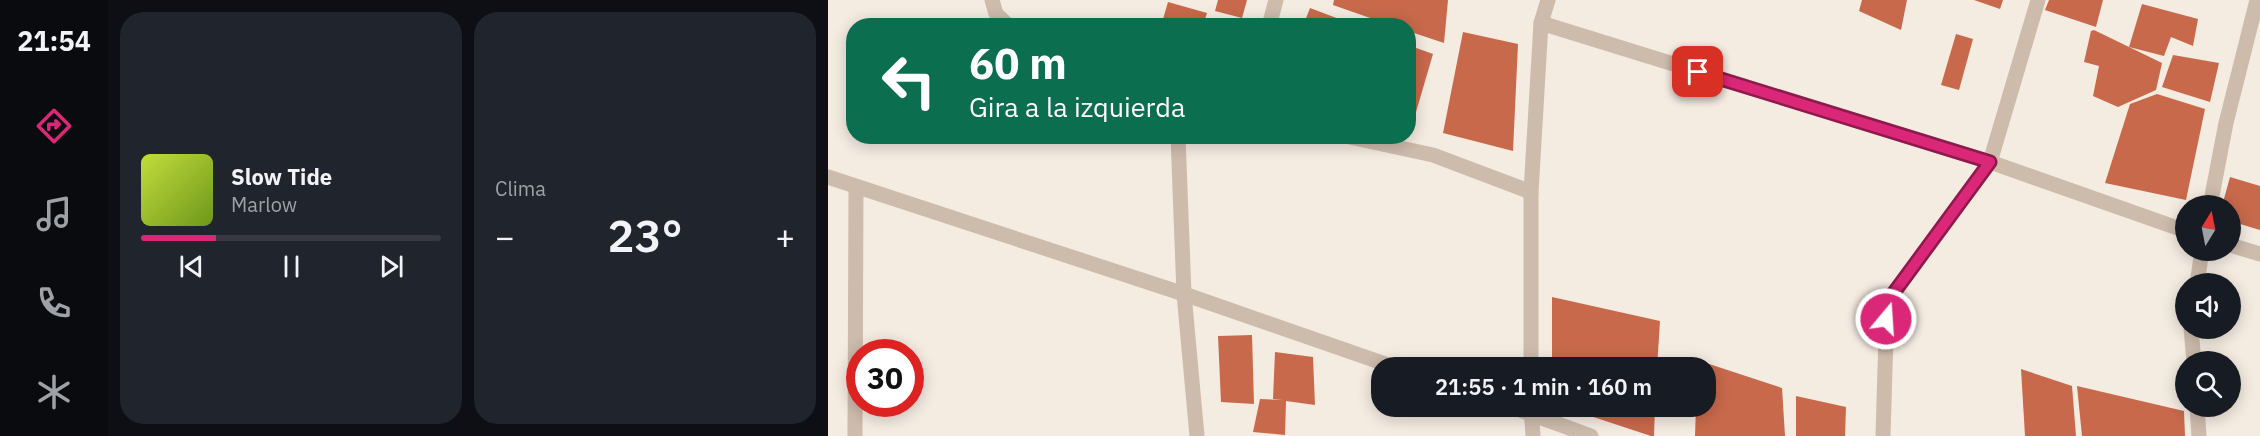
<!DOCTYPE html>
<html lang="es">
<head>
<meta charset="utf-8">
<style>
  :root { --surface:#171b24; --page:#20242c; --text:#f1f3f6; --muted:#9ea1a6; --line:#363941; --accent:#db2777 }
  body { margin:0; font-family:"IBM Plex Sans",sans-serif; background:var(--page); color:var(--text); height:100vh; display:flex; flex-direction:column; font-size:22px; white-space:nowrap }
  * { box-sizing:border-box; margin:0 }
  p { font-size:20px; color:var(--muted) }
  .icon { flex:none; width:33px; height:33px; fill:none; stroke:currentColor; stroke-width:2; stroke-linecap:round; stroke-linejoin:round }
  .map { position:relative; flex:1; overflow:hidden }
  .sheet { display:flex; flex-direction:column; gap:12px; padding:12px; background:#0d0f14; width:720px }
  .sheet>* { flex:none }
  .banner { position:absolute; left:18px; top:18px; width:570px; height:126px; border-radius:24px; box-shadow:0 3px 15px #0003; background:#0b6e4f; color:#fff; overflow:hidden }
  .needle { width:39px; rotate:10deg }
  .fabs { position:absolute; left:1347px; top:195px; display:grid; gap:12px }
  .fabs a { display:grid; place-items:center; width:66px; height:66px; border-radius:50%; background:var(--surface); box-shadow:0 3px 15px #0003; font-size:30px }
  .speed { position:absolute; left:18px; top:339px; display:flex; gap:12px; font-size:30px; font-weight:700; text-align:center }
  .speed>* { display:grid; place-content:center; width:78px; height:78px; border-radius:50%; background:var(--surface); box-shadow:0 3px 15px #0003; line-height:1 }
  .speed .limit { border:9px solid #d22; background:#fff; color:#111 }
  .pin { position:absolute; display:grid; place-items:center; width:51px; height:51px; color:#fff; margin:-26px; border-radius:12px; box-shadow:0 3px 9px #0006 }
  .me { position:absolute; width:66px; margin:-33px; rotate:18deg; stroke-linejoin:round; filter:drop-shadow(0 0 4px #0008) }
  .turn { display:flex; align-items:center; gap:21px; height:126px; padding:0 24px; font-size:27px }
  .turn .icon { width:78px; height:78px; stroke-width:2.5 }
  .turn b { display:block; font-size:42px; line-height:51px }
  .big { font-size:45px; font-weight:600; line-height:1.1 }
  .sheet .card { flex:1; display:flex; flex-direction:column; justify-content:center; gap:9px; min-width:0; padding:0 21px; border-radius:24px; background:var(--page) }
  .song { display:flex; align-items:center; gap:18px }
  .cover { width:72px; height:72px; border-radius:9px; background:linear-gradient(135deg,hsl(70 70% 55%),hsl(80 70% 35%)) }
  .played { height:6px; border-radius:3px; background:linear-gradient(90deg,var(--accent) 25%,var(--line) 25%) }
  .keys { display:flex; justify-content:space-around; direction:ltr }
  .heat { display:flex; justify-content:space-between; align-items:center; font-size:33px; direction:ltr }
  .sheet .tiles { flex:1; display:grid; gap:12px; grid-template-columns:repeat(2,1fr) }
  .trip { position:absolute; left:543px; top:357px; width:345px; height:60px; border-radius:24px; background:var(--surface); box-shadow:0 3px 15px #0003; font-weight:600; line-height:60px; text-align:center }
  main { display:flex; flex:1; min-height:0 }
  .tabs { display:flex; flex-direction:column; width:108px; justify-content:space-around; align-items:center; background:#090b0e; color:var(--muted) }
  .tabs .icon { width:42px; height:42px }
  .tabs .active { color:var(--accent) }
  .tabs b { font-size:27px; color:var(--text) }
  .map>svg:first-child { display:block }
  .building { fill:#c8694b }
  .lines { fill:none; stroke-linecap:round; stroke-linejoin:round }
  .minor { stroke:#cdbbac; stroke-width:15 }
  .route-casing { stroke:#8e194d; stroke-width:15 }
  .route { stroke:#db2777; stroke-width:10 }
</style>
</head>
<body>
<main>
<nav class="tabs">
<b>21:54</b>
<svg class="icon active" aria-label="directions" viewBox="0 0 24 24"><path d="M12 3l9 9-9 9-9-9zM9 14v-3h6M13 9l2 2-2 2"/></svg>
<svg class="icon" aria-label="music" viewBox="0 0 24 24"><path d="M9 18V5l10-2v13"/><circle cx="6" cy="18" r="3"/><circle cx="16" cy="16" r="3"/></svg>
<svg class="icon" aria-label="phone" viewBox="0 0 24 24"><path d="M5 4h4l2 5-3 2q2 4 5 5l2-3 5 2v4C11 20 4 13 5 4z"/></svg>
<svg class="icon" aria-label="climate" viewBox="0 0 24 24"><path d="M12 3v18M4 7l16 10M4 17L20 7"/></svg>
</nav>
<section class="sheet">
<div class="tiles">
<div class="card">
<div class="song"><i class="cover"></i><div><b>Slow Tide</b><p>Marlow</p></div></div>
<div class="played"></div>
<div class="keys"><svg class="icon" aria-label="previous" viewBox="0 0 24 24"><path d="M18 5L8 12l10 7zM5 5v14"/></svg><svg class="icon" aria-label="pause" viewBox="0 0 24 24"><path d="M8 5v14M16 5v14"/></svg><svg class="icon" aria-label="next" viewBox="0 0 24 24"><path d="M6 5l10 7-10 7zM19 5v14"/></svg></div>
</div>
<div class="card"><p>Clima</p>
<div class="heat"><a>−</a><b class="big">23°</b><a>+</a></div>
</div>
</div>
</section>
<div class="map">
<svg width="1432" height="436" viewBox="0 0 1432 436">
  <rect width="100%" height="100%" fill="#f4ebe1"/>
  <!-- building -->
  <g class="building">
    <polygon points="390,0 419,0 414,18 387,11"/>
    <polygon points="506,0 620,0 616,43 580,31 580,26 565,26 505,5"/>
    <polygon points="1034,0 1079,0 1073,30 1031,11"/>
    <polygon points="1146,0 1175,0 1172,9"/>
    <polygon points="1221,0 1275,0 1268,27 1217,10"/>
    <polygon points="340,2 379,13 375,26 333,26"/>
    <polygon points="1314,4 1370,19 1365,46 1343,37 1336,56 1301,47"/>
    <polygon points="482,8 527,25 527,26 475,26"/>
    <polygon points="1266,30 1334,63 1328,90 1290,107 1265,96 1271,66 1256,62 1263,31"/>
    <polygon points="635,32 690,44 685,151 615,133"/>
    <polygon points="1128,34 1145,39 1131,90 1113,85"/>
    <polygon points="580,45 605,54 581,136 580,136"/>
    <polygon points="1345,55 1391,63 1382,102 1334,87"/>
    <polygon points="1329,94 1377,109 1358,200 1277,183 1302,104"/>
    <polygon points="1402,177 1432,186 1432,230 1402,221 1402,206 1394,206"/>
    <polygon points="724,297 832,321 829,368 724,368"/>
    <polygon points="424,335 426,404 393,402 390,336"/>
    <polygon points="447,352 485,357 487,405 458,401 457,435 425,432 432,399 455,400 445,399"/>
    <polygon points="869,360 954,388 957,436 867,436 868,406 878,406 878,368 869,368"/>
    <polygon points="1193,369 1244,386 1248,436 1197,436"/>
    <polygon points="1249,386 1356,411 1357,436 1254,436"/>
    <polygon points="968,396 1018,407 1017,436 968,436"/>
    <polygon points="732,406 827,406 826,436 823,436"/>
  </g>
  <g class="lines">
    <!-- minor -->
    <g class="minor">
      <polyline points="164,0 168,14 181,26"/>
      <polyline points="713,23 1162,162 1358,231"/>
      <polyline points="441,26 448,0"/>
      <polyline points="350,136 356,294 369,436"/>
      <polyline points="517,136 605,155 703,192"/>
      <polyline points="0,177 356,294 569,368"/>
      <polyline points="1382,206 1398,123 1429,0"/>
      <polyline points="1402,245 1432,254"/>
      <polyline points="1369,284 1374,250"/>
      <polyline points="1363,328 1366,362"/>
      <polyline points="703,368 703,192 713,23 720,0"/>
      <polyline points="681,406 763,436"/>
      <polyline points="703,406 705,436"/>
      <polyline points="1369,406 1371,436"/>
      <polyline points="27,436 28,187"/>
      <polyline points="1055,436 1059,302 1162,162 1210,0"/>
    </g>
  </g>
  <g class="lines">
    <defs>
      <polyline id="route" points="870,72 1162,162 1059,302 1058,319"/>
    </defs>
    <!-- route casing -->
    <use href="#route" class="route-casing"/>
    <!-- route -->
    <use href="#route" class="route"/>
  </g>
</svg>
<div class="fabs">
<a><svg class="needle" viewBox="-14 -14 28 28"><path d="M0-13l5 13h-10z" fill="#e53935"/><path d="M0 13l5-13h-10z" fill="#9ea1a6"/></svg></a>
<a><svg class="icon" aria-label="sound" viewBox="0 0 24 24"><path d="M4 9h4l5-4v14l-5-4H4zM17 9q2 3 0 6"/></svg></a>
<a><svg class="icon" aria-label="search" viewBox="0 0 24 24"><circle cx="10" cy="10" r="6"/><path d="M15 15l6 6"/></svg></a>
</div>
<div class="speed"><div class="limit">30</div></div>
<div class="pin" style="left:870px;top:72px;background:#d93025"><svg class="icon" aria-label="arrive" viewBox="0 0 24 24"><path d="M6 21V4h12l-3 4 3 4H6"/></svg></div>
<svg class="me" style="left:1058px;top:319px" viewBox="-20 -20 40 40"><circle r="17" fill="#db2777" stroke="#fff" stroke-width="3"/><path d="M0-11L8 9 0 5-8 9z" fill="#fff"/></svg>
<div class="trip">21:55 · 1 min · 160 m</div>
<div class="banner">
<div class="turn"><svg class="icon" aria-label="left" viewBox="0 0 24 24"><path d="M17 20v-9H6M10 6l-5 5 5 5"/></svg><div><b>60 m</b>Gira a la izquierda</div></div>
</div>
</div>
</main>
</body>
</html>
